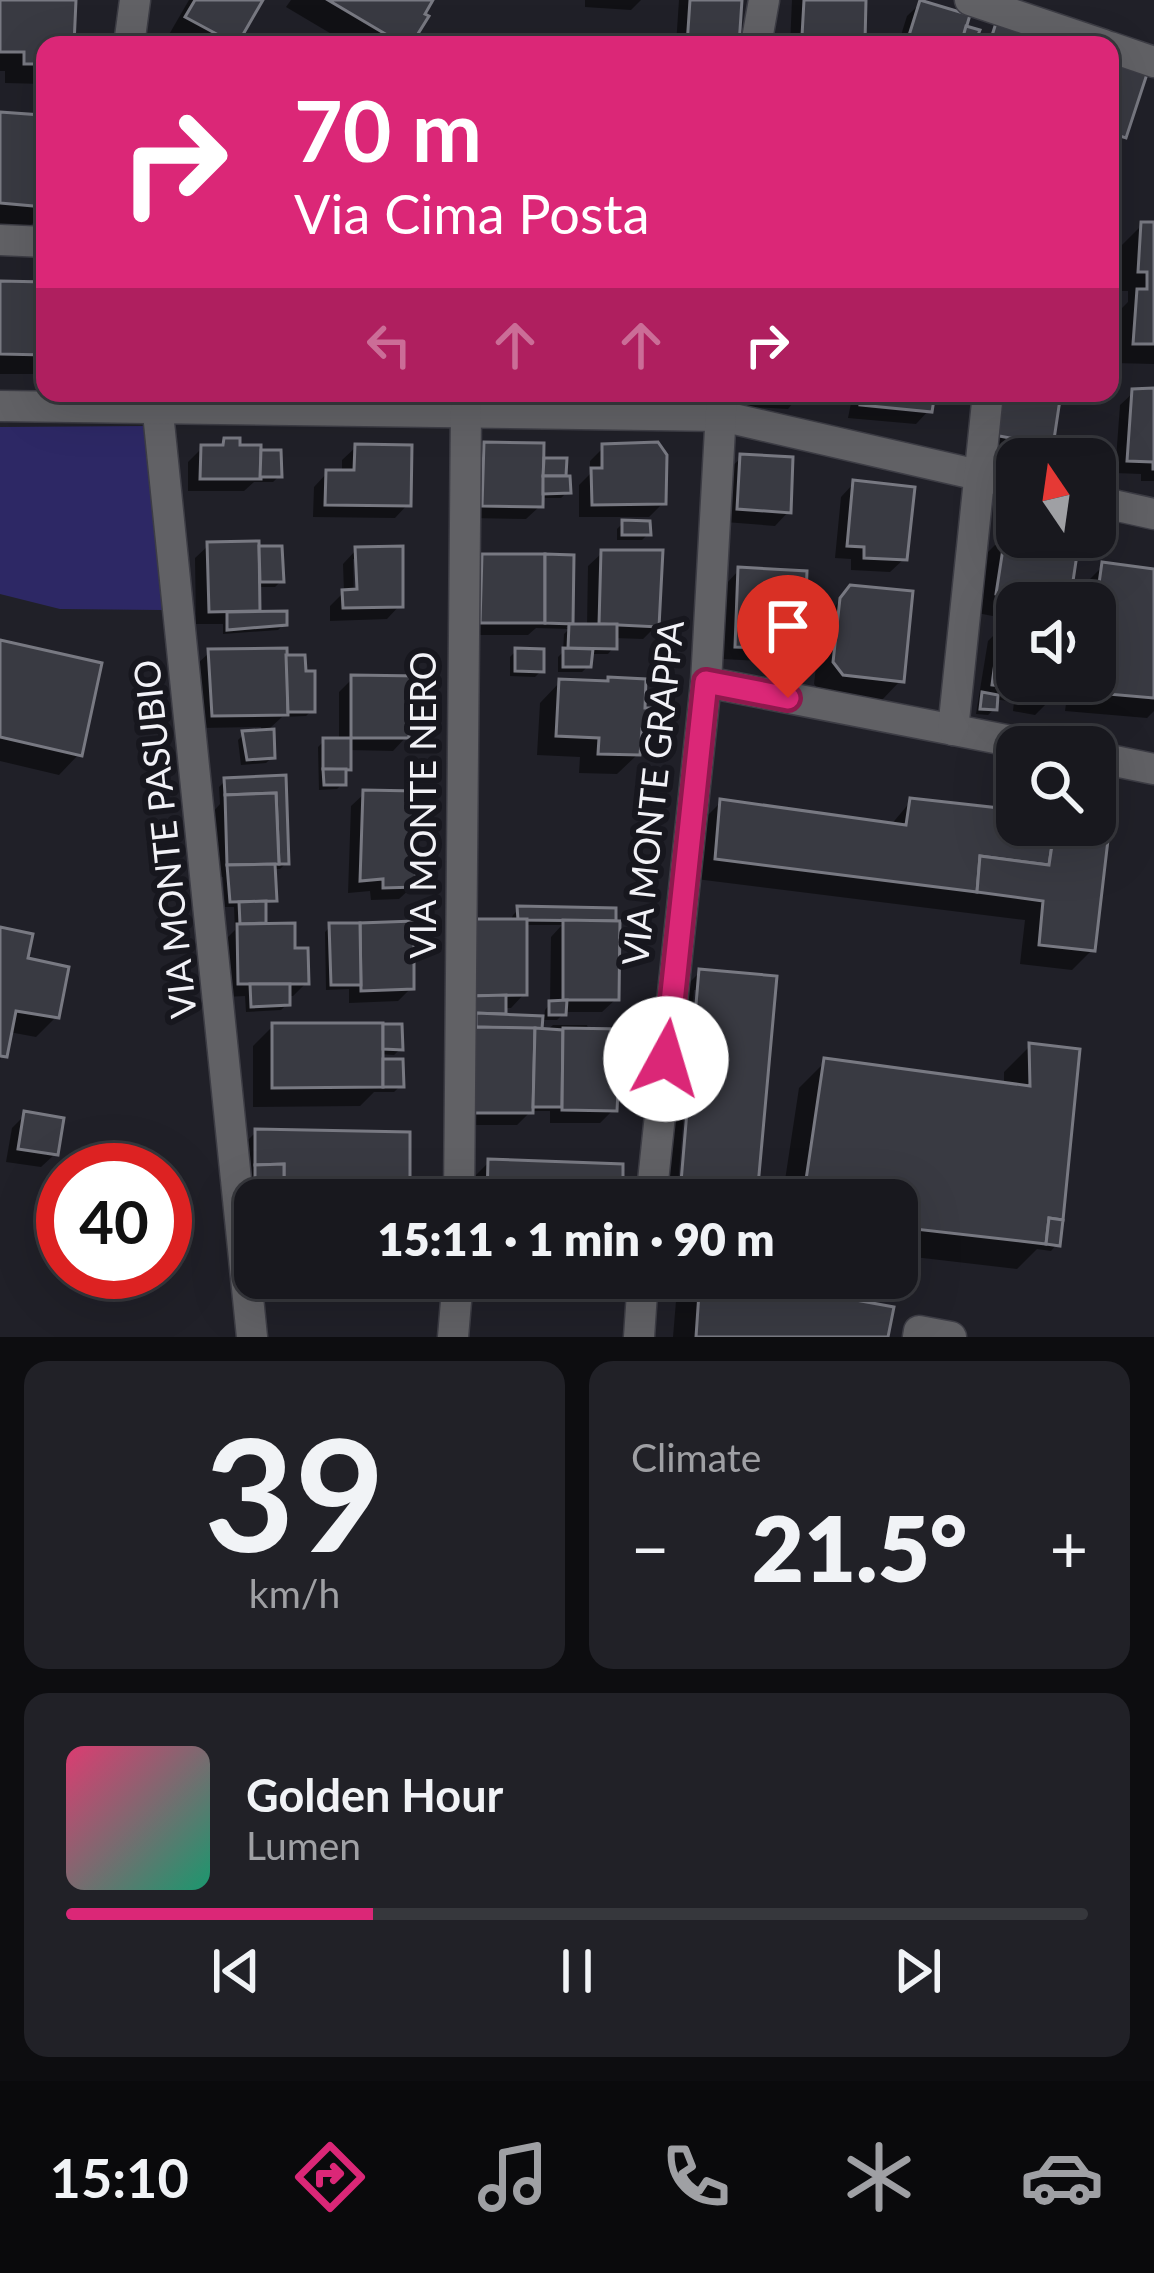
<!DOCTYPE html>
<html lang="en">
<head>
<meta charset="utf-8">
<style>
  :root { --surface:#18181e; --page:#212127; --text:#f1f3f6; --muted:#9fa0a4; --line:#36373c; --accent:#db2777 }
  body { margin:0; font-family:Lato,sans-serif; background:var(--page); color:var(--text); height:100vh; display:flex; flex-direction:column; font-size:45px; white-space:nowrap }
  * { box-sizing:border-box; margin:0 }
  p { font-size:39px; color:var(--muted) }
  .icon { flex:none; width:66px; height:66px; fill:none; stroke:currentColor; stroke-width:2; stroke-linecap:round; stroke-linejoin:round }
  .map { position:relative; height:1337px; overflow:hidden }
  .sheet { display:flex; flex-direction:column; gap:24px; padding:24px; background:#0d0d10; flex:1 }
  .sheet>* { flex:none }
  .hud { position:absolute; left:36px; top:36px; width:1083px; height:366px; border-radius:24px; box-shadow:0 12px 48px #0002,0 0 0 3px var(--line); background:#db2777; color:#fff; overflow:hidden }
  .needle { width:78px; rotate:347deg }
  .buttons { position:absolute; left:996px; top:438px; display:grid; gap:24px }
  .buttons a { display:grid; place-items:center; width:120px; height:120px; border-radius:24px; background:var(--surface); box-shadow:0 12px 48px #0002,0 0 0 3px var(--line); font-size:60px }
  .speed { position:absolute; left:36px; top:1143px; display:flex; gap:24px; font-size:60px; font-weight:700; text-align:center }
  .speed>* { display:grid; place-content:center; width:156px; height:156px; border-radius:50%; background:var(--surface); box-shadow:0 12px 48px #0002,0 0 0 3px var(--line); line-height:1 }
  .speed .limit { border:18px solid #d22; background:#fff; color:#111 }
  .pin { position:absolute; display:grid; place-items:center; width:102px; height:102px; color:#fff; margin:-123px -51px; border-radius:50% 50% 50% 0; rotate:-45deg; box-shadow:0 0 12px #0007 }
  .pin .icon { rotate:45deg }
  .me { position:absolute; width:132px; margin:-66px; rotate:6deg; stroke-linejoin:round; filter:drop-shadow(0 0 9px #0008) }
  .turn { display:flex; align-items:center; gap:42px; height:252px; padding:0 60px; font-size:54px }
  .turn .icon { width:156px; height:156px; stroke-width:2.5 }
  .turn b { display:block; font-size:84px; line-height:102px }
  .lanes { display:flex; align-items:center; height:114px; padding:0 60px; background:#0003; justify-content:center; gap:60px; direction:ltr }
  .lanes .off { opacity:.35 }
  .big { font-size:90px; font-weight:800; line-height:1.1 }
  .sheet .widget { flex:1; display:flex; flex-direction:column; justify-content:center; gap:18px; min-width:0; padding:0 42px; border-radius:24px; background:var(--page) }
  .sheet .dial { align-items:center; gap:0 }
  .dial b { font-size:156px; line-height:1 }
  .song { display:flex; align-items:center; gap:36px }
  .cover { width:144px; height:144px; border-radius:18px; background:linear-gradient(135deg,hsl(340 70% 55%),hsl(160 70% 35%)) }
  .played { height:12px; border-radius:6px; background:linear-gradient(90deg,var(--accent) 30%,var(--line) 30%) }
  .keys { display:flex; justify-content:space-around; direction:ltr }
  .heat { display:flex; justify-content:space-between; align-items:center; font-size:66px; direction:ltr }
  .sheet .tiles { flex:1; display:grid; gap:24px; grid-template-columns:1fr 1fr }
  .widget:last-child { grid-column:span 2 }
  .trip { position:absolute; left:234px; top:1179px; width:684px; height:120px; border-radius:24px; background:var(--surface); box-shadow:0 12px 48px #0002,0 0 0 3px var(--line); font-weight:800; line-height:120px; text-align:center }
  .dock { display:flex; height:192px; justify-content:space-around; align-items:center; background:#0a0a0c; color:var(--muted) }
  .dock .icon { width:84px; height:84px }
  .dock .current { color:var(--accent) }
  .dock b { font-size:54px; color:var(--text) }
  .map>svg:first-child { display:block }
  .green { fill:#2d2865 }
  .shadow { fill:#0007; fill-rule:evenodd }
  .building { fill:#393a42; stroke:#787982; stroke-width:3 }
  .lines { fill:none; stroke-linecap:round; stroke-linejoin:round }
  .minor-casing { stroke:#3d3d45; stroke-width:33 }
  .minor { stroke:#616165; stroke-width:30 }
  .route-casing { stroke:#8e194d; stroke-width:30 }
  .route { stroke:#db2777; stroke-width:21 }
  .labels { text-anchor:middle; stroke-width:12; stroke-linejoin:round; paint-order:stroke }
  .street-label { font-size:36px; fill:#f2f2f7; stroke:#17171e }
</style>
</head>
<body>
<div class="map">
<svg width="1154" height="1337" viewBox="0 0 1154 1337">
  <rect width="100%" height="100%" fill="#202028"/>
  <!-- green -->
  <polygon class="green" points="145,426 162,610 60,609 0,594 0,427"/>
  <!-- shadow -->
  <g class="shadow">
    <polygon points="0,0 73,0 71,45 45,45 45,84 5,83 5,71 0,71"/>
    <polygon points="189,0 259,0 233,45 179,45 167,38"/>
    <polygon points="291,0 429,0 407,45 350,45 286,7"/>
    <polygon points="585,0 641,0 631,10 585,7"/>
    <polygon points="679,0 739,0 736,45 676,45"/>
    <polygon points="792,0 863,0 862,41 857,45 790,45"/>
    <polygon points="921,3 976,32 971,45 898,45 907,16"/>
    <polygon points="997,27 1051,44 982,45"/>
    <polygon points="1110,63 1123,136 1110,149"/>
    <polygon points="0,115 35,141 45,142 45,211 29,227 0,224"/>
    <polygon points="1142,225 1154,225 1154,364 1114,363 1117,313 1128,302 1128,291 1119,291 1122,245"/>
    <polygon points="0,284 45,285 45,374 0,374"/>
    <polygon points="1154,391 1154,481 1141,481 1141,474 1115,473 1120,405 1134,392"/>
    <polygon points="733,393 801,393 788,409 733,406"/>
    <polygon points="853,393 931,393 929,410 916,424 848,418"/>
    <polygon points="991,393 1058,393 1050,444 1036,458 983,447"/>
    <polygon points="225,441 237,448 279,476 273,482 254,482 244,491 188,491 188,462 202,448 218,448"/>
    <polygon points="485,445 541,461 564,461 567,492 561,498 540,498 540,506 526,519 470,518 471,458"/>
    <polygon points="356,447 408,504 395,518 313,517 314,487 327,473 342,473 342,460"/>
    <polygon points="604,447 663,503 649,517 579,517 579,485 590,474 590,461"/>
    <polygon points="742,457 788,512 775,526 725,522 728,470"/>
    <polygon points="854,483 904,559 890,572 851,570 851,559 835,558 841,497"/>
    <polygon points="1017,513 1017,537 1071,537 1067,600 1063,603 1017,603 1017,681 1051,681 1048,702 1035,715 1013,711 1014,702 994,699 994,709 988,715 976,714 988,641 995,634 998,617 977,613 987,553 997,543 999,530"/>
    <polygon points="623,523 648,534 642,540 617,540 617,529"/>
    <polygon points="209,545 260,549 281,581 275,587 257,587 257,610 252,614 284,624 278,630 223,634 223,624 196,624 195,558"/>
    <path d="M356 550 400 605 387 619 330 621V606L344 592 343 564ZM353 559H359L360 604H354Z"/>
    <polygon points="602,553 656,626 643,639 614,638 614,647 608,654 589,654 588,666 582,672 558,672 558,657 563,652 564,634 569,629 536,628 528,635 468,635 470,571 483,557 570,623 566,628 587,627 588,566"/>
    <polygon points="1103,566 1154,572 1154,711 1147,718 1065,711 1069,681 1095,681 1095,603 1080,603 1083,586"/>
    <polygon points="739,570 802,619 794,626 794,648 780,662 723,659 726,584"/>
    <polygon points="851,588 901,680 881,701 822,694 814,684 821,622"/>
    <polygon points="0,643 79,754 59,775 0,761"/>
    <polygon points="516,651 541,671 535,677 510,676 510,657"/>
    <polygon points="210,652 312,710 306,716 282,717 270,728 272,757 266,763 241,765 238,740 244,734 262,733 261,727 200,728 196,665"/>
    <polygon points="353,678 416,705 406,715 406,737 393,751 348,750 343,783 337,789 319,790 318,747 324,741 339,741 339,692"/>
    <polygon points="560,682 646,728 639,735 638,754 617,774 579,773 580,757 537,755 540,703"/>
    <polygon points="225,781 286,863 280,869 273,869 273,899 263,906 263,922 258,927 292,951 306,983 293,996 287,996 287,1004 281,1010 246,1012 245,996 225,997 225,940 235,930 234,907 225,907 223,877 215,878 213,812 220,804 219,787"/>
    <polygon points="365,793 413,886 399,899 371,900 370,891 348,893 351,806"/>
    <polygon points="911,801 1017,814 1017,825 1107,825 1092,950 1072,970 1020,964 1025,920 696,879 701,822 721,802 890,826"/>
    <path d="M519 909 613 911 616 999 602 1012H565L557 1020H539V1032H545L553 1025H587L614 1109 600 1123H550V1111H531L517 1125H455L471 1017 513 915ZM524 925H562L551 937 550 1004 545 1010 544 1019 503 1017V1008H511L524 994Z"/>
    <polygon points="331,926 411,988 398,1001 349,1003 349,989 326,990 325,932"/>
    <polygon points="0,930 25,960 56,1017 36,1037 9,1032 0,1060"/>
    <path d="M700 972 755 1184 740 1200H662L680 992ZM694 990H700L683 1197H677Z"/>
    <polygon points="273,1026 400,1049 394,1055 380,1054 380,1062 400,1086 394,1092 374,1092 360,1106 253,1107 253,1046"/>
    <polygon points="1030,1046 1057,1244 1051,1251 1037,1249 1017,1269 897,1255 897,1200 782,1200 799,1088 825,1062 1004,1086 1004,1072"/>
    <polygon points="25,1115 55,1154 41,1167 6,1162 12,1128"/>
    <polygon points="256,1132 406,1200 255,1200 255,1233 236,1152"/>
    <polygon points="489,1162 620,1200 463,1200 463,1188"/>
    <polygon points="699,1278 717,1278 885,1337 673,1337 676,1301"/>
  </g>
  <!-- building -->
  <g class="building">
    <polygon points="0,0 76,0 74,45 45,45 45,64 24,64 24,52 0,52"/>
    <polygon points="195,0 263,0 237,45 185,17"/>
    <polygon points="328,0 433,0 425,14 429,16 411,45 404,45"/>
    <polygon points="690,0 742,0 739,45 687,45"/>
    <polygon points="804,0 866,0 865,42 802,36"/>
    <polygon points="920,0 970,15 961,45 906,45"/>
    <polygon points="996,23 1055,42 989,45"/>
    <polygon points="966,26 980,30 974,45 961,44"/>
    <polygon points="1110,60 1148,71 1126,138 1110,133"/>
    <polygon points="0,112 41,115 39,138 45,139 45,207 0,203"/>
    <polygon points="1141,222 1154,222 1154,344 1133,344 1137,289 1147,289 1147,272 1138,272"/>
    <polygon points="0,281 45,282 45,355 0,354"/>
    <polygon points="1154,388 1154,469 1153,469 1153,462 1127,461 1132,389"/>
    <polygon points="862,393 935,393 932,412 860,405"/>
    <polygon points="1001,393 1061,393 1053,446 994,435"/>
    <polygon points="224,438 240,438 240,445 261,445 261,479 200,479 201,445 223,445"/>
    <polygon points="484,442 544,443 543,507 482,506"/>
    <polygon points="658,442 667,455 666,504 592,505 591,468 602,468 602,444"/>
    <polygon points="355,444 412,445 411,506 325,505 326,470 354,470"/>
    <polygon points="261,450 281,450 282,477 260,477"/>
    <polygon points="740,454 793,457 791,513 737,509"/>
    <polygon points="544,458 567,458 566,476 543,476"/>
    <polygon points="543,476 570,476 571,493 543,494"/>
    <polygon points="853,480 915,487 907,560 864,558 864,547 847,546"/>
    <polygon points="1017,516 1017,537 1074,537 1073,547 1078,548 1070,601 1045,596 1044,602 996,594 1006,529 1014,531"/>
    <polygon points="622,520 650,521 651,535 622,535"/>
    <polygon points="259,541 260,611 209,612 207,542"/>
    <polygon points="259,546 282,546 284,582 260,582"/>
    <polygon points="403,546 403,607 343,608 342,590 357,589 355,547"/>
    <polygon points="601,550 663,550 659,627 599,624"/>
    <polygon points="482,554 545,554 545,623 480,623"/>
    <polygon points="545,554 574,555 573,624 545,623"/>
    <polygon points="1102,562 1154,569 1154,698 1084,692 1085,681 1095,681 1095,612"/>
    <polygon points="738,567 807,571 805,620 797,620 797,649 735,647"/>
    <polygon points="850,585 913,591 904,682 843,675 833,662 840,598"/>
    <polygon points="1003,609 1017,611 1017,627 1000,625"/>
    <polygon points="287,611 287,625 227,630 227,612"/>
    <polygon points="569,624 617,624 617,649 568,648"/>
    <polygon points="1000,625 1017,627 1017,681 1054,681 1051,703 1025,698 1026,689 992,685"/>
    <polygon points="0,640 102,663 82,756 0,737"/>
    <polygon points="287,648 288,715 212,716 208,649"/>
    <polygon points="515,648 544,649 544,672 515,671"/>
    <polygon points="563,648 593,649 591,667 563,667"/>
    <polygon points="286,655 305,655 306,671 315,671 315,712 288,712"/>
    <polygon points="351,675 419,676 419,707 409,706 409,738 351,738"/>
    <polygon points="608,677 646,679 645,708 650,708 649,729 642,729 640,755 598,754 599,738 556,736 559,679 608,681"/>
    <polygon points="982,692 998,695 997,710 980,709"/>
    <polygon points="274,729 275,758 247,760 242,731"/>
    <polygon points="323,738 351,738 351,770 323,769"/>
    <polygon points="323,769 346,769 346,785 324,785"/>
    <polygon points="286,775 289,864 279,864 276,793 225,795 224,778"/>
    <polygon points="363,790 416,791 416,887 383,888 383,879 360,881"/>
    <polygon points="276,793 279,864 227,865 225,795"/>
    <polygon points="910,798 1017,810 1017,825 1055,825 1049,865 980,856 977,892 715,859 720,799 906,825"/>
    <polygon points="1095,822 1110,823 1095,951 1039,945 1043,901 977,892 980,856 1049,865 1055,825 1095,825"/>
    <polygon points="275,864 277,901 230,902 227,865"/>
    <polygon points="266,901 266,923 240,924 239,902"/>
    <polygon points="517,906 616,908 616,921 518,920"/>
    <polygon points="475,919 527,919 527,995 474,996"/>
    <polygon points="563,920 620,921 619,1000 563,1000"/>
    <polygon points="414,921 414,989 361,991 360,923"/>
    <polygon points="295,923 295,948 308,948 309,984 238,984 237,924"/>
    <polygon points="329,923 360,923 361,985 331,985"/>
    <polygon points="0,927 33,934 28,958 69,967 59,1018 16,1011 7,1057 0,1056"/>
    <polygon points="699,969 777,976 758,1186 681,1182"/>
    <polygon points="250,984 290,984 290,1005 251,1007"/>
    <polygon points="506,995 506,1014 470,1013 470,996"/>
    <polygon points="567,1000 566,1015 549,1015 549,1001"/>
    <polygon points="476,1013 543,1016 542,1029 476,1027"/>
    <polygon points="272,1023 383,1023 383,1087 272,1088"/>
    <polygon points="383,1024 402,1024 403,1050 383,1049"/>
    <polygon points="469,1027 535,1028 533,1113 468,1113"/>
    <polygon points="535,1028 563,1030 562,1107 533,1107"/>
    <polygon points="563,1028 621,1029 617,1111 562,1110"/>
    <polygon points="1029,1043 1080,1049 1063,1220 1049,1218 1046,1244 897,1227 897,1200 803,1200 824,1058 1030,1086"/>
    <polygon points="383,1059 403,1059 404,1087 383,1087"/>
    <polygon points="24,1111 64,1118 58,1155 18,1149"/>
    <polygon points="255,1129 410,1132 410,1185 381,1186 381,1200 284,1200 284,1164 255,1165"/>
    <polygon points="488,1159 623,1164 623,1200 487,1200"/>
    <polygon points="284,1164 284,1200 255,1200 255,1165"/>
    <polygon points="410,1185 409,1200 381,1200 381,1186"/>
    <polygon points="1049,1218 1063,1220 1060,1246 1046,1244"/>
    <polygon points="700,1278 734,1278 894,1307 888,1337 696,1337"/>
  </g>
  <g class="lines">
    <defs>
      <g id="minor">
        <polyline points="970,0 1104,45"/>
        <polyline points="129,45 135,0"/>
        <polyline points="756,45 764,0"/>
        <polyline points="1110,47 1154,62"/>
        <polyline points="0,240 45,242"/>
        <polyline points="156,393 252,1337"/>
        <polyline points="0,406 721,416 1017,484"/>
        <polyline points="1095,501 1154,514"/>
        <polyline points="706,682 1042,747"/>
        <polyline points="953,730 988,393"/>
        <polyline points="1095,757 1154,769"/>
        <polyline points="459,1200 466,410"/>
        <polyline points="651,1200 706,682 722,393"/>
        <polyline points="453,1337 458,1278"/>
        <polyline points="639,1337 643,1278"/>
        <polyline points="918,1337 919,1331 951,1337"/>
      </g>
    </defs>
    <!-- minor casing -->
    <use href="#minor" class="minor-casing"/>
    <!-- minor -->
    <use href="#minor" class="minor"/>
  </g>
  <g class="lines">
    <defs>
      <polyline id="route" points="666,1059 706,682 788,698"/>
    </defs>
    <!-- route casing -->
    <use href="#route" class="route-casing"/>
    <!-- route -->
    <use href="#route" class="route"/>
  </g>
  <g class="labels">
    <!-- street labels -->
    <g class="street-label">
      <text transform="translate(653 793) rotate(-84)" y="13">VIA MONTE GRAPPA</text>
      <text transform="translate(423 805) rotate(-90)" y="13">VIA MONTE NERO</text>
      <text transform="translate(165 839) rotate(-96)" y="13">VIA MONTE PASUBIO</text>
    </g>
  </g>
</svg>
<div class="buttons">
<a><svg class="needle" viewBox="-14 -14 28 28"><path d="M0-13l5 13h-10z" fill="#e53935"/><path d="M0 13l5-13h-10z" fill="#9fa0a4"/></svg></a>
<a><svg class="icon" aria-label="sound" viewBox="0 0 24 24"><path d="M4 9h4l5-4v14l-5-4H4zM17 9q2 3 0 6"/></svg></a>
<a><svg class="icon" aria-label="search" viewBox="0 0 24 24"><circle cx="10" cy="10" r="6"/><path d="M15 15l6 6"/></svg></a>
</div>
<div class="speed"><div class="limit">40</div></div>
<div class="pin" style="left:788px;top:698px;background:#d93025"><svg class="icon" aria-label="arrive" viewBox="0 0 24 24"><path d="M6 21V4h12l-3 4 3 4H6"/></svg></div>
<svg class="me" style="left:666px;top:1059px" viewBox="-20 -20 40 40"><circle r="19" fill="#fff"/><path d="M0-13L10 11 0 6-10 11z" fill="#db2777"/></svg>
<div class="trip">15:11 · 1 min · 90 m</div>
<div class="hud">
<div class="turn"><svg class="icon" aria-label="right" viewBox="0 0 24 24"><path d="M7 20v-9h11M14 6l5 5-5 5"/></svg><div><b>70 m</b>Via Cima Posta</div></div>
<div class="lanes"><svg class="icon off" aria-label="left" viewBox="0 0 24 24"><path d="M17 20v-9H6M10 6l-5 5 5 5"/></svg><svg class="icon off" aria-label="ahead" viewBox="0 0 24 24"><path d="M12 20V5M6 11l6-6 6 6"/></svg><svg class="icon off" aria-label="ahead" viewBox="0 0 24 24"><path d="M12 20V5M6 11l6-6 6 6"/></svg><svg class="icon" aria-label="right" viewBox="0 0 24 24"><path d="M7 20v-9h11M14 6l5 5-5 5"/></svg></div>
</div>
</div>
<section class="sheet">
<div class="tiles">
<div class="widget dial"><b>39</b><p>km/h</p></div>
<div class="widget"><p>Climate</p>
<div class="heat"><a>−</a><b class="big">21.5°</b><a>+</a></div>
</div>
<div class="widget">
<div class="song"><i class="cover"></i><div><b>Golden Hour</b><p>Lumen</p></div></div>
<div class="played"></div>
<div class="keys"><svg class="icon" aria-label="previous" viewBox="0 0 24 24"><path d="M18 5L8 12l10 7zM5 5v14"/></svg><svg class="icon" aria-label="pause" viewBox="0 0 24 24"><path d="M8 5v14M16 5v14"/></svg><svg class="icon" aria-label="next" viewBox="0 0 24 24"><path d="M6 5l10 7-10 7zM19 5v14"/></svg></div>
</div>
</div>
</section>
<nav class="dock">
<b>15:10</b>
<svg class="icon current" aria-label="directions" viewBox="0 0 24 24"><path d="M12 3l9 9-9 9-9-9zM9 14v-3h6M13 9l2 2-2 2"/></svg>
<svg class="icon" aria-label="music" viewBox="0 0 24 24"><path d="M9 18V5l10-2v13"/><circle cx="6" cy="18" r="3"/><circle cx="16" cy="16" r="3"/></svg>
<svg class="icon" aria-label="phone" viewBox="0 0 24 24"><path d="M5 4h4l2 5-3 2q2 4 5 5l2-3 5 2v4C11 20 4 13 5 4z"/></svg>
<svg class="icon" aria-label="climate" viewBox="0 0 24 24"><path d="M12 3v18M4 7l16 10M4 17L20 7"/></svg>
<svg class="icon" aria-label="car" viewBox="0 0 24 24"><path d="M5 17H2v-5l4-1 3-4h7l3 4 3 1v5h-3M9 17h6M6 11h13"/><circle cx="7" cy="17" r="2"/><circle cx="17" cy="17" r="2"/></svg>
</nav>
</body>
</html>
